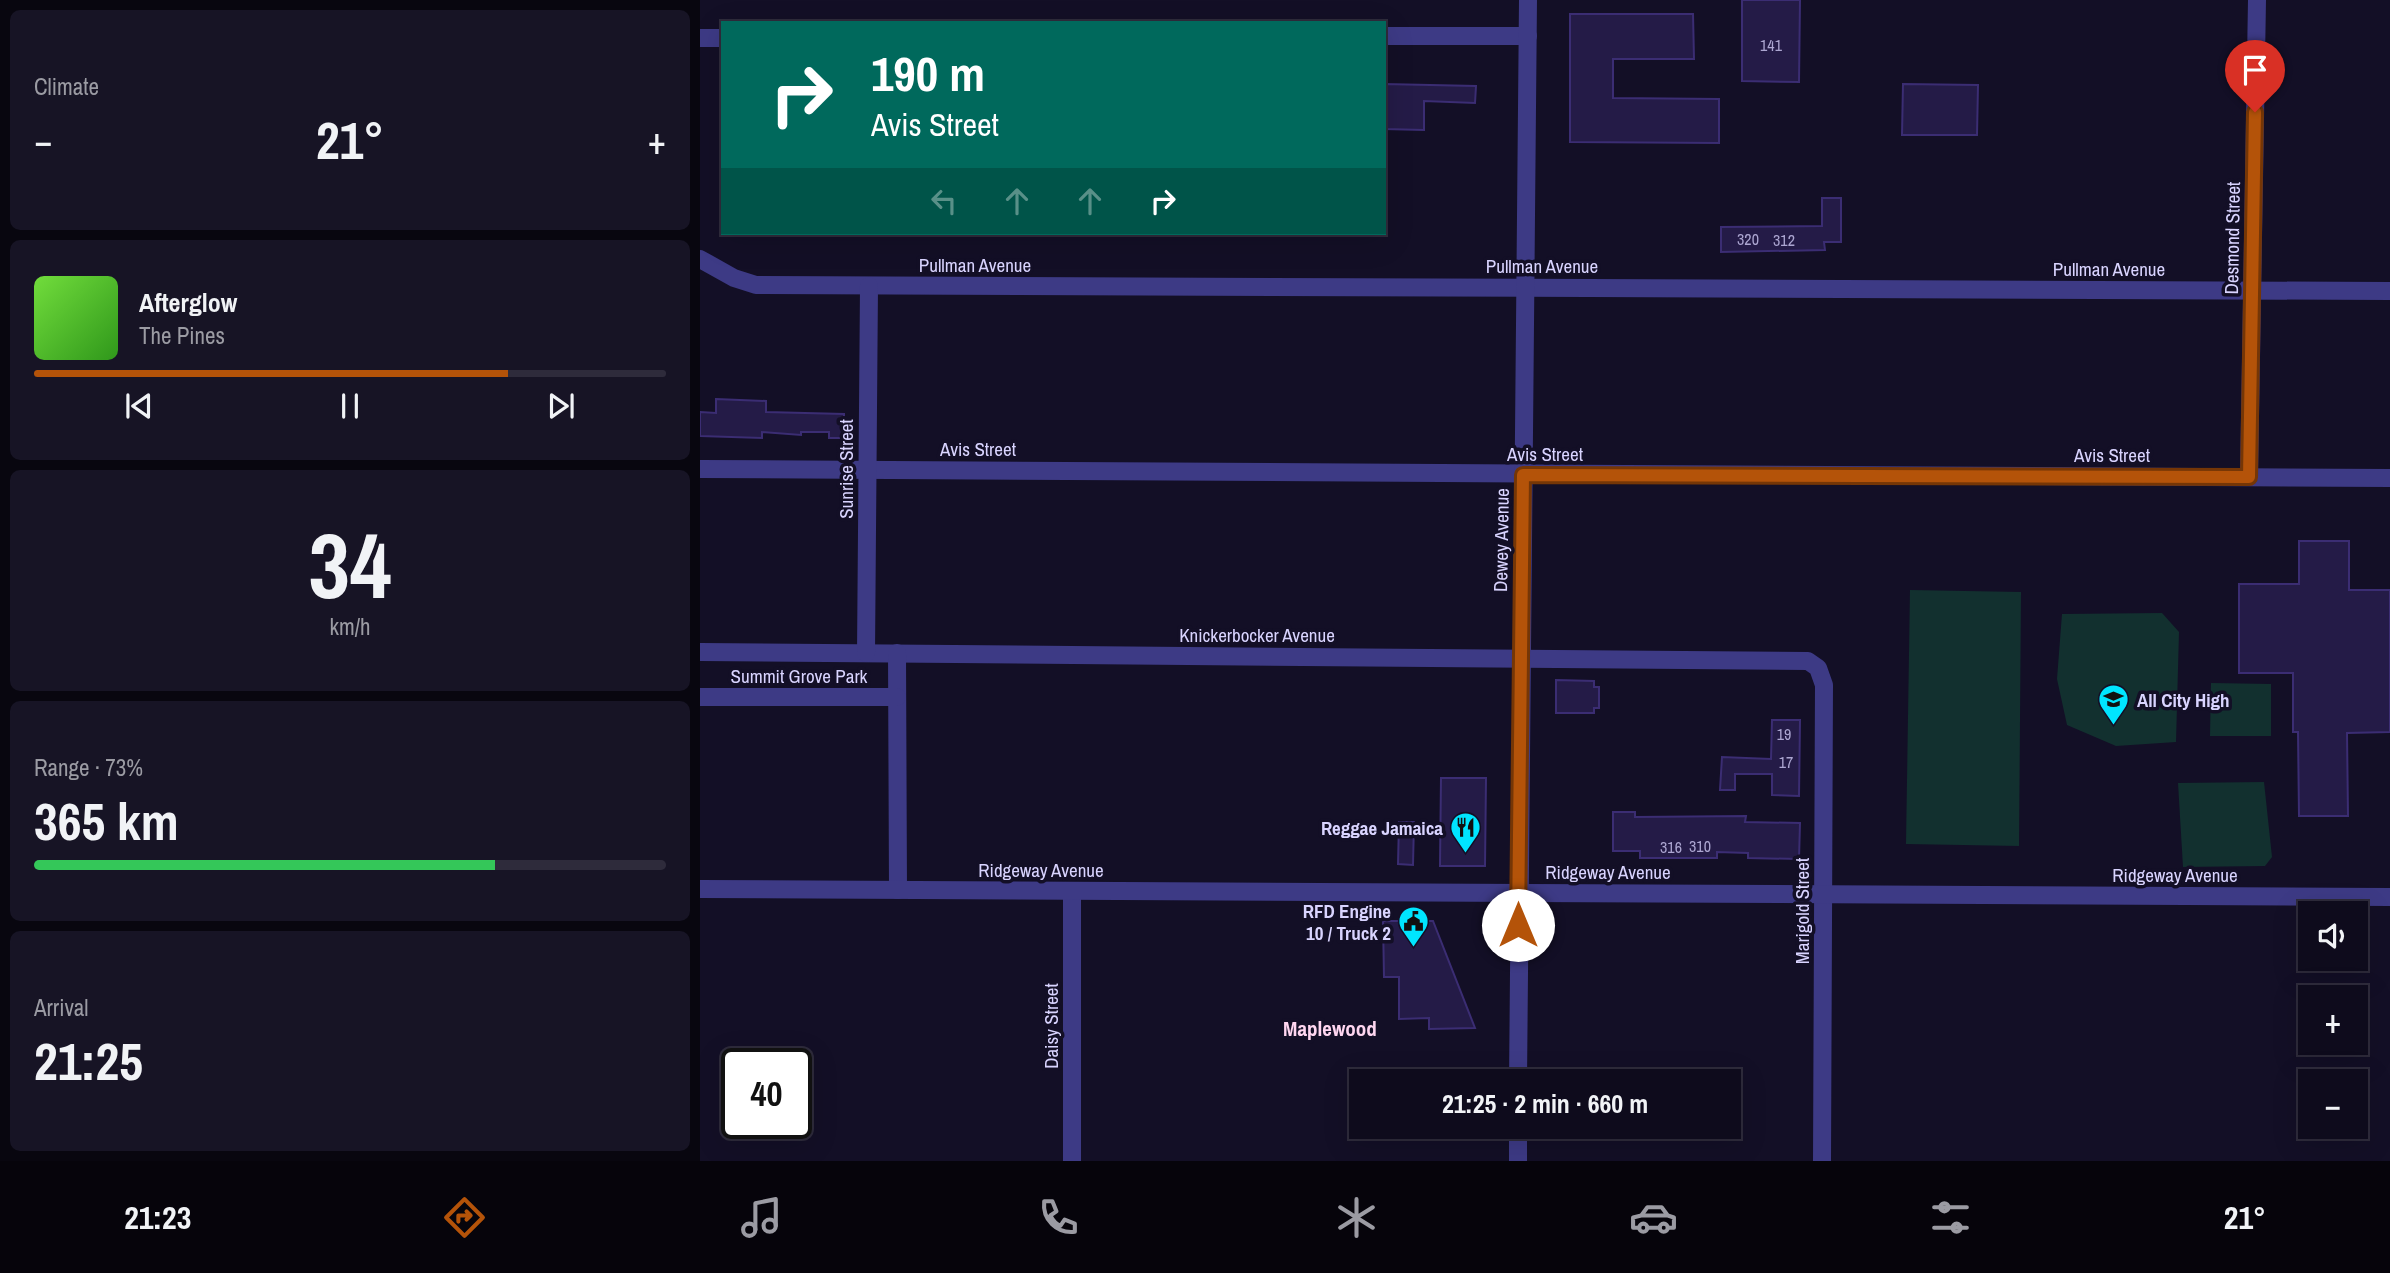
<!DOCTYPE html>
<html lang="en">
<head>
<meta charset="utf-8">
<style>
  :root { --surface:#0e0b1c; --page:#171425; --text:#f1f3f6; --muted:#9b9ba3; --line:#2e2b3b; --accent:#b45309 }
  body { margin:0; font-family:"Archivo Narrow",sans-serif; background:var(--page); color:var(--text); height:100vh; display:flex; flex-direction:column; font-size:26px; white-space:nowrap }
  * { box-sizing:border-box; margin:0 }
  p { font-size:23px; color:var(--muted) }
  .icon { flex:none; width:38px; height:38px; fill:none; stroke:currentColor; stroke-width:2; stroke-linecap:round; stroke-linejoin:round }
  .map { position:relative; flex:1; overflow:hidden }
  .panel { display:flex; flex-direction:column; gap:10px; padding:10px; background:#08060f; width:700px }
  .panel>* { flex:none }
  .banner { position:absolute; left:21px; top:21px; width:665px; height:214px; border-radius:0px; box-shadow:0 7px 28px #0002,0 0 0 2px var(--line); background:#00695c; color:#fff; overflow:hidden }
  .tools { position:absolute; left:1598px; top:901px; display:grid; gap:14px }
  .tools a { display:grid; place-items:center; width:70px; height:70px; border-radius:0px; background:var(--surface); box-shadow:0 7px 28px #0002,0 0 0 2px var(--line); font-size:35px }
  .speed { position:absolute; left:21px; top:1048px; display:flex; gap:14px; font-size:35px; font-weight:700; text-align:center }
  .speed>* { display:grid; place-content:center; width:91px; height:91px; border-radius:50%; background:var(--surface); box-shadow:0 7px 28px #0002,0 0 0 2px var(--line); line-height:1 }
  .speed .limit { border:4px solid #111; border-radius:10px; background:#fff; color:#111 }
  .pin { position:absolute; display:grid; place-items:center; width:60px; height:60px; color:#fff; margin:-72px -30px; border-radius:50% 50% 50% 0; rotate:-45deg; box-shadow:0 0 7px #0007 }
  .pin .icon { rotate:45deg }
  .me { position:absolute; width:77px; margin:-38px; rotate:0deg; stroke-linejoin:round; filter:drop-shadow(0 0 5px #0008) }
  .turn { display:flex; align-items:center; gap:24px; height:147px; padding:0 35px; font-size:32px }
  .turn .icon { width:91px; height:91px; stroke-width:2.5 }
  .turn b { display:block; font-size:49px; line-height:60px }
  .lanes { display:flex; align-items:center; height:66px; padding:0 35px; background:#0003; justify-content:center; gap:35px; direction:ltr }
  .lanes .off { opacity:.35 }
  .big { font-size:52px; font-weight:700; line-height:1.1 }
  .panel .widget { flex:1; display:flex; flex-direction:column; justify-content:center; gap:10px; min-width:0; padding:0 24px; border-radius:10px; background:var(--page) }
  .panel .dial { align-items:center; gap:0 }
  .dial b { font-size:91px; line-height:1 }
  .song { display:flex; align-items:center; gap:21px }
  .cover { width:84px; height:84px; border-radius:10px; background:linear-gradient(135deg,hsl(100 70% 55%),hsl(110 70% 35%)) }
  .played { height:7px; border-radius:4px; background:linear-gradient(90deg,var(--accent) 75%,var(--line) 75%) }
  .keys { display:flex; justify-content:space-around; direction:ltr }
  .heat { display:flex; justify-content:space-between; align-items:center; font-size:38px; direction:ltr }
  .charge { height:10px; border-radius:5px; background:linear-gradient(90deg,#34c759 73%,var(--line) 0) }
  .trip { position:absolute; left:649px; top:1069px; width:392px; height:70px; border-radius:0px; background:var(--surface); box-shadow:0 7px 28px #0002,0 0 0 2px var(--line); font-weight:700; line-height:70px; text-align:center }
  .tab-bar { display:flex; height:112px; justify-content:space-around; align-items:center; background:#06040b; color:var(--muted) }
  .tab-bar .icon { width:49px; height:49px }
  .tab-bar .current { color:var(--accent) }
  .tab-bar b { font-size:32px; color:var(--text) }
  main { display:flex; flex:1; min-height:0 }
  .map>svg:first-child { display:block }
  .green { fill:#12302f }
  .building { fill:#241b47; stroke:#3b2d73; stroke-width:2 }
  .lines { fill:none; stroke-linecap:round; stroke-linejoin:round }
  .minor { stroke:#3d3a85; stroke-width:18 }
  .tertiary { stroke:#3d3a85; stroke-width:18 }
  .route-casing { stroke:#753606; stroke-width:18 }
  .route { stroke:#b45309; stroke-width:12 }
  .labels { text-anchor:middle; stroke-width:7; stroke-linejoin:round; paint-order:stroke }
  .number-label { font-size:16px; fill:#aca6d1 }
  .street-label { font-size:19px; fill:#d9d4ff; stroke:#130f26 }
  .poi-label { font-size:19px; font-weight:bold; fill:#d9d4ff; stroke:#130f26; text-anchor:end }
  .neighbourhood-label { font-size:21px; font-weight:bold; fill:#ffd6f0; stroke:#130f26 }
</style>
</head>
<body>
<main>
<section class="panel">
<div class="widget"><p>Climate</p>
<div class="heat"><a>−</a><b class="big">21°</b><a>+</a></div>
</div>
<div class="widget">
<div class="song"><i class="cover"></i><div><b>Afterglow</b><p>The Pines</p></div></div>
<div class="played"></div>
<div class="keys"><svg class="icon" aria-label="previous" viewBox="0 0 24 24"><path d="M18 5L8 12l10 7zM5 5v14"/></svg><svg class="icon" aria-label="pause" viewBox="0 0 24 24"><path d="M8 5v14M16 5v14"/></svg><svg class="icon" aria-label="next" viewBox="0 0 24 24"><path d="M6 5l10 7-10 7zM19 5v14"/></svg></div>
</div>
<div class="widget dial"><b>34</b><p>km/h</p></div>
<div class="widget"><p>Range · 73%</p><b class="big">365 km</b><div class="charge"></div></div>
<div class="widget"><p>Arrival</p><b class="big">21:25</b></div>
</section>
<div class="map">
<svg width="1690" height="1161" viewBox="0 0 1690 1161">
  <rect width="100%" height="100%" fill="#130f26"/>
  <!-- green -->
  <g class="green">
    <polygon points="1210,590 1321,592 1319,846 1206,844"/>
    <polygon points="1462,613 1479,632 1476,742 1416,746 1367,725 1357,679 1362,614"/>
    <polygon points="1511,683 1571,684 1571,736 1510,736"/>
    <polygon points="1564,782 1572,857 1565,866 1483,867 1478,783"/>
  </g>
  <!-- building -->
  <g class="building">
    <polygon points="1042,0 1100,0 1099,82 1042,81"/>
    <polygon points="870,14 993,14 994,59 913,59 913,98 1019,99 1019,143 870,142"/>
    <polygon points="684,84 776,86 775,103 724,101 724,130 684,129"/>
    <polygon points="1203,84 1278,85 1277,135 1202,135"/>
    <polygon points="1122,198 1141,198 1141,242 1124,242 1125,250 1021,252 1021,227 1122,226"/>
    <polygon points="16,399 66,401 66,412 144,414 144,438 129,438 129,432 101,432 101,435 62,432 62,438 0,436 0,412 16,413"/>
    <polygon points="1599,541 1649,541 1649,590 1690,590 1690,732 1647,733 1648,816 1599,816 1598,732 1593,732 1593,673 1539,673 1539,584 1599,584"/>
    <polygon points="856,680 894,681 894,687 899,687 899,708 894,708 894,713 856,713"/>
    <polygon points="1072,720 1100,720 1099,796 1072,795 1072,774 1035,774 1035,790 1020,790 1022,757 1071,759"/>
    <polygon points="741,778 786,778 785,866 740,866"/>
    <polygon points="913,812 935,812 935,817 1046,816 1045,822 1100,823 1099,859 1048,858 1048,853 1017,852 1017,858 940,858 940,851 913,851"/>
    <polygon points="699,822 714,822 713,865 698,864"/>
    <polygon points="683,921 733,921 775,1028 729,1029 729,1018 699,1019 699,977 684,977"/>
  </g>
  <g class="lines">
    <!-- minor -->
    <g class="minor">
      <polyline points="684,36 828,36"/>
      <polyline points="0,38 23,38"/>
      <polyline points="0,259 34,278 56,285 1690,291"/>
      <polyline points="0,469 1690,478"/>
      <polyline points="1549,477 1557,0"/>
      <polyline points="0,652 1108,661 1118,668 1124,685 1122,1161"/>
      <polyline points="166,653 169,286"/>
      <polyline points="197,653 198,890"/>
      <polyline points="0,697 197,697"/>
      <polyline points="372,891 372,1161"/>
    </g>
    <!-- tertiary -->
    <g class="tertiary">
      <polyline points="0,889 1690,897"/>
      <polyline points="818,1082 828,0"/>
      <polyline points="818,1127 818,1161"/>
    </g>
  </g>
  <g class="lines">
    <defs>
      <polyline id="route" points="818,925 823,475 1549,477 1555,112"/>
    </defs>
    <!-- route casing -->
    <use href="#route" class="route-casing"/>
    <!-- route -->
    <use href="#route" class="route"/>
  </g>
  <!-- icons -->
  <defs>
    <symbol id="school-pin" viewBox="-11 -11 22 30"><path d="M0 17L-7.5 6A9.5 9.5 0 1 1 7.5 6Z" fill="#00e5ff" stroke="#130f26"/><path d="M0-5L7-2L0 1L-7-2ZM-4 1L0 2.5L4 1V4Q0 6-4 4Z" fill="#111"/></symbol>
    <symbol id="restaurant-pin" viewBox="-11 -11 22 30"><path d="M0 17L-7.5 6A9.5 9.5 0 1 1 7.5 6Z" fill="#00e5ff" stroke="#130f26"/><path d="M-5-6h1v4h1v-4h1v4h1v-4h1v5L-1.5 .5V6h-2V.5L-5-1ZM5-6V6H3V1.5H1.5Q1.5-4 5-6Z" fill="#111"/></symbol>
    <symbol id="civic-pin" viewBox="-11 -11 22 30"><path d="M0 17L-7.5 6A9.5 9.5 0 1 1 7.5 6Z" fill="#00e5ff" stroke="#130f26"/><path d="M-.6-6.5H3V-4.5H.6V-3L4-1V1h2V6H-6V1h2V-1L-.6-3ZM-1.2 2.5V6h2.4V2.5Z" fill="#111"/></symbol>
  </defs>
  <g fill-rule="evenodd">
    <use href="#school-pin" x="1396" y="682" width="35" height="47"/>
    <use href="#restaurant-pin" x="748" y="810" width="35" height="47"/>
    <use href="#civic-pin" x="696" y="904" width="35" height="47"/>
  </g>
  <g class="labels">
    <!-- number labels -->
    <g class="number-label">
      <text x="1071" y="51">141</text>
      <text x="1048" y="245">320</text>
      <text x="1084" y="246">312</text>
      <text x="1084" y="740">19</text>
      <text x="1086" y="768">17</text>
      <text x="1000" y="852">310</text>
      <text x="971" y="853">316</text>
    </g>
    <!-- street labels -->
    <g class="street-label">
      <text transform="translate(1532 238) rotate(-89)" y="7">Desmond Street</text>
      <text x="275" y="272">Pullman Avenue</text>
      <text x="842" y="273">Pullman Avenue</text>
      <text x="1409" y="276">Pullman Avenue</text>
      <text x="278" y="456">Avis Street</text>
      <text x="845" y="461">Avis Street</text>
      <text x="1412" y="462">Avis Street</text>
      <text transform="translate(146 469) rotate(-90)" y="7">Sunrise Street</text>
      <text transform="translate(801 540) rotate(-89)" y="7">Dewey Avenue</text>
      <text x="557" y="642">Knickerbocker Avenue</text>
      <text x="99" y="683">Summit Grove Park</text>
      <text x="341" y="877">Ridgeway Avenue</text>
      <text x="908" y="879">Ridgeway Avenue</text>
      <text x="1475" y="882">Ridgeway Avenue</text>
      <text transform="translate(1102 911) rotate(-90)" y="7">Marigold Street</text>
      <text transform="translate(351 1026) rotate(-90)" y="7">Daisy Street</text>
    </g>
    <!-- poi labels -->
    <g class="poi-label">
      <text x="1437" y="707" text-anchor="start">All City High</text>
      <text x="743" y="835">Reggae Jamaica</text>
      <text x="691" y="918">RFD Engine<tspan x="691" dy="22">10 / Truck 2</tspan></text>
    </g>
    <!-- neighbourhood labels -->
    <g class="neighbourhood-label">
      <text x="630" y="1036">Maplewood</text>
    </g>
  </g>
</svg>
<div class="tools">
<a><svg class="icon" aria-label="sound" viewBox="0 0 24 24"><path d="M4 9h4l5-4v14l-5-4H4zM17 9q2 3 0 6"/></svg></a>
<a>+</a>
<a>−</a>
</div>
<div class="speed"><div class="limit">40</div></div>
<div class="pin" style="left:1555px;top:112px;background:#d93025"><svg class="icon" aria-label="arrive" viewBox="0 0 24 24"><path d="M6 21V4h12l-3 4 3 4H6"/></svg></div>
<svg class="me" style="left:818px;top:925px" viewBox="-20 -20 40 40"><circle r="19" fill="#fff"/><path d="M0-13L10 11 0 6-10 11z" fill="#b45309"/></svg>
<div class="trip">21:25 · 2 min · 660 m</div>
<div class="banner">
<div class="turn"><svg class="icon" aria-label="right" viewBox="0 0 24 24"><path d="M7 20v-9h11M14 6l5 5-5 5"/></svg><div><b>190 m</b>Avis Street</div></div>
<div class="lanes"><svg class="icon off" aria-label="left" viewBox="0 0 24 24"><path d="M17 20v-9H6M10 6l-5 5 5 5"/></svg><svg class="icon off" aria-label="ahead" viewBox="0 0 24 24"><path d="M12 20V5M6 11l6-6 6 6"/></svg><svg class="icon off" aria-label="ahead" viewBox="0 0 24 24"><path d="M12 20V5M6 11l6-6 6 6"/></svg><svg class="icon" aria-label="right" viewBox="0 0 24 24"><path d="M7 20v-9h11M14 6l5 5-5 5"/></svg></div>
</div>
</div>
</main>
<nav class="tab-bar">
<b>21:23</b>
<svg class="icon current" aria-label="directions" viewBox="0 0 24 24"><path d="M12 3l9 9-9 9-9-9zM9 14v-3h6M13 9l2 2-2 2"/></svg>
<svg class="icon" aria-label="music" viewBox="0 0 24 24"><path d="M9 18V5l10-2v13"/><circle cx="6" cy="18" r="3"/><circle cx="16" cy="16" r="3"/></svg>
<svg class="icon" aria-label="phone" viewBox="0 0 24 24"><path d="M5 4h4l2 5-3 2q2 4 5 5l2-3 5 2v4C11 20 4 13 5 4z"/></svg>
<svg class="icon" aria-label="climate" viewBox="0 0 24 24"><path d="M12 3v18M4 7l16 10M4 17L20 7"/></svg>
<svg class="icon" aria-label="car" viewBox="0 0 24 24"><path d="M5 17H2v-5l4-1 3-4h7l3 4 3 1v5h-3M9 17h6M6 11h13"/><circle cx="7" cy="17" r="2"/><circle cx="17" cy="17" r="2"/></svg>
<svg class="icon" aria-label="filters" viewBox="0 0 24 24"><path d="M4 7h16M4 17h16"/><circle cx="9" cy="7" r="2"/><circle cx="15" cy="17" r="2"/></svg>
<b>21°</b>
</nav>
</body>
</html>
